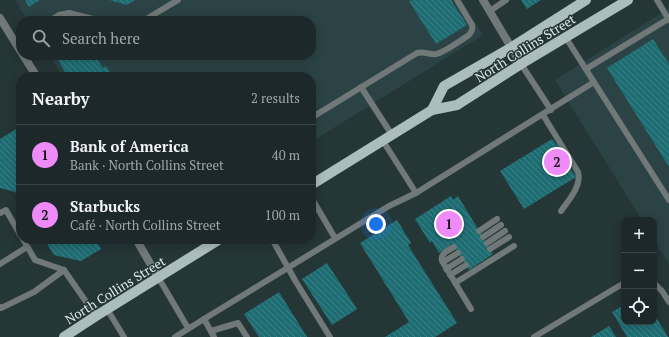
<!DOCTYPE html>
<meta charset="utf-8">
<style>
:root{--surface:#1c2829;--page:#293435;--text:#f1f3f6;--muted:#a0a6a8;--line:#3a4446;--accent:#ee8bf8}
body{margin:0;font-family:"PT Serif",serif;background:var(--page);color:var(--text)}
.controls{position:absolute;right:12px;bottom:12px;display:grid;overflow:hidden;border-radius:8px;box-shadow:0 2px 10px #0003}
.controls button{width:36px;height:36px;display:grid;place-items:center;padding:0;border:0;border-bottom:1px solid var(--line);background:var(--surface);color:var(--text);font:20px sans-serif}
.you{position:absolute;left:376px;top:224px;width:14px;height:14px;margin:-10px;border:3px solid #fff;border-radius:50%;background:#1a73e8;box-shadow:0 0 0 6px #1a73e833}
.badge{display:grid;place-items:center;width:26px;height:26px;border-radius:50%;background:var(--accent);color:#111;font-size:13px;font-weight:700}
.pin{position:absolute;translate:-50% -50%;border:2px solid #fff;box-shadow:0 1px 4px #0006}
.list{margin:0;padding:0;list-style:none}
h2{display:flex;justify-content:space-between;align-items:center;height:52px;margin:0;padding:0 16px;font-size:17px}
h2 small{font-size:13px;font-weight:400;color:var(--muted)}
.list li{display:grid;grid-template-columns:26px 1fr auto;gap:12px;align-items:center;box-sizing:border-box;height:60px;padding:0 16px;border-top:1px solid var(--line)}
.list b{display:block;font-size:15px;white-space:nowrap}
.list p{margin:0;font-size:13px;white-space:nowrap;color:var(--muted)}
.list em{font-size:13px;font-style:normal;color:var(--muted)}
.icon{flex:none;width:22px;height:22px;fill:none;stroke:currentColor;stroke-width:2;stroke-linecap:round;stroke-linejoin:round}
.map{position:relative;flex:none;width:669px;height:337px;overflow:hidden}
.search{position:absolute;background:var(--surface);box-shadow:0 2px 10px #0003;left:16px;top:16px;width:300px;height:44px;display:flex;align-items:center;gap:10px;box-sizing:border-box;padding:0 14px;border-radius:16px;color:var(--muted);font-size:15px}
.panel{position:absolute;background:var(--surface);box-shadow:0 2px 10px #0003;left:16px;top:72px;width:300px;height:172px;border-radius:16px}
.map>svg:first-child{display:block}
.built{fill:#2b4345}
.building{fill:url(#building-back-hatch)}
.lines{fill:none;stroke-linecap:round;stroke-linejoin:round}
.service{stroke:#707878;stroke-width:6}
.minor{stroke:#707878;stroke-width:8}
.tertiary{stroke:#707878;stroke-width:8}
.primary{stroke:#acbdbe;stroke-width:10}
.labels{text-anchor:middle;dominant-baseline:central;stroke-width:3;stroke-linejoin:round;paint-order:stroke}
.street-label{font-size:13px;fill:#dde7e7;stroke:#253637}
</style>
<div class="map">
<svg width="669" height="337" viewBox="0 0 669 337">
<defs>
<pattern id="building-back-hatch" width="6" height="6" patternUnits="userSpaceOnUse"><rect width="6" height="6" fill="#1e6d73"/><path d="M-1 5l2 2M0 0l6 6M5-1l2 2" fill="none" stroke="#3e8287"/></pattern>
</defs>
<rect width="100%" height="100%" fill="#253637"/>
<g class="built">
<polygon points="15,0 462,0 483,35 311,142 311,77 63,77 49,55 311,55 311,21 28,21"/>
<polygon points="669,8 669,264 654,240 654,220 642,220 555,80"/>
</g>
<g class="building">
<polygon points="25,0 40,0 29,7"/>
<polygon points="109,0 135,0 127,5"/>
<polygon points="412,0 451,0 467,25 436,44 409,1"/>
<polygon points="521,0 541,0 527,9"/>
<polygon points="653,39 669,64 669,167 607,68"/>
<polygon points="55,55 94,55 103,68 106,66 113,77 68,77"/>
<polygon points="21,126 21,201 15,192 0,188 0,139"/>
<polygon points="552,139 556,144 557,144 562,151 560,152 576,177 524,209 500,171"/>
<polygon points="451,196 453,200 458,196 493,254 469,270 452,244 439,253 432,241 430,243 415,219"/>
<polygon points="397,220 411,243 408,245 457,323 435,337 385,337 409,322 360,243"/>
<polygon points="44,239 95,239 101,249 81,261 54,255"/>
<polygon points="327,263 357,309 332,325 302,279"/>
<polygon points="279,292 307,337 259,337 244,314"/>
<polygon points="624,305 624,322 654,322 654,314 668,337 627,337 612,312"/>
<polygon points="609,326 616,337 591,337"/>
</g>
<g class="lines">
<g class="service">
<polyline points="657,0 669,20"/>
<polyline points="490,11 506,0"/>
<polyline points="49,21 59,15 69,13 101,21"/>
<polyline points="143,21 178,0"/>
<polyline points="566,38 669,200"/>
<polyline points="15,42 21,39"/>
<polyline points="521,64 551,110"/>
<polyline points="586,69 668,19"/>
<polyline points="361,87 392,135"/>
<path d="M543 115 578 172C582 186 568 201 561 211"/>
<path d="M311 118 417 53C424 51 429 55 436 54 445 52 461 40 469 35 472 31 473 29 472 25L457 0"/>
<polyline points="383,141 416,193"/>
<polyline points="311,197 335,238"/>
<polyline points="0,213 6,210 21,236"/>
<polyline points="479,231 497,219"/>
<polyline points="483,237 501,225"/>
<polyline points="23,239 35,260 64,270 96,316"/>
<polyline points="272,239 296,282 330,337"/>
<polyline points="487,243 505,231"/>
<path d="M454 247C449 250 440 253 442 261L471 309"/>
<polyline points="490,249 509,237"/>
<polyline points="443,262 458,253"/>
<polyline points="0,264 27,247"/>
<polyline points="446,269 462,259"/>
<polyline points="450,275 466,265"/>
<polyline points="158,277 188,328"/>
<polyline points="455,283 514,246"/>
<polyline points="654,283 662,291 669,302"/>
<polyline points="0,307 1,308 34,292 64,270"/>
<polyline points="107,309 124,337"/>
<polyline points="204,319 214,337"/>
<polyline points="211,331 238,323 247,337"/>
<polyline points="175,337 204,319 389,206 416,193 594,82"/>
<polyline points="534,337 624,283"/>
</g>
<polyline class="minor" points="483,0 521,64"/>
<g class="tertiary">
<polyline points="0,18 21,52"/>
<polyline points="23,55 37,77"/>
<polyline points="136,239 158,277"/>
</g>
<g class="primary">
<polyline points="432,110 444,86 512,47 586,0"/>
<polyline points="311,185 432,110 457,105 521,64 628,0"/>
<polyline points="64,337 96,316 220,239"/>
</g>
</g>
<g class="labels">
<g class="street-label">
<text transform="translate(525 48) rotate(-32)">North Collins Street</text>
<text transform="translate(115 290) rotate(-32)">North Collins Street</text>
</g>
</g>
</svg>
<div class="controls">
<button>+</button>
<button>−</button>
<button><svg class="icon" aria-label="locate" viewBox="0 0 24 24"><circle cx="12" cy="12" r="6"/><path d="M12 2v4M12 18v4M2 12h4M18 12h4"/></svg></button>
</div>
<div class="you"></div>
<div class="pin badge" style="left:449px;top:224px">1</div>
<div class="pin badge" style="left:557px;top:162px">2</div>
<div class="search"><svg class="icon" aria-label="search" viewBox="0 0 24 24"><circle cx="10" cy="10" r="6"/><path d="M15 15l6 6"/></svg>Search here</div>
<section class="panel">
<h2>Nearby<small>2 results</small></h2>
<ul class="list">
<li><span class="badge">1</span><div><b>Bank of America</b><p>Bank · North Collins Street</p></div><em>40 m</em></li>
<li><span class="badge">2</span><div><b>Starbucks</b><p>Café · North Collins Street</p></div><em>100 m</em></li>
</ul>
</section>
</div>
